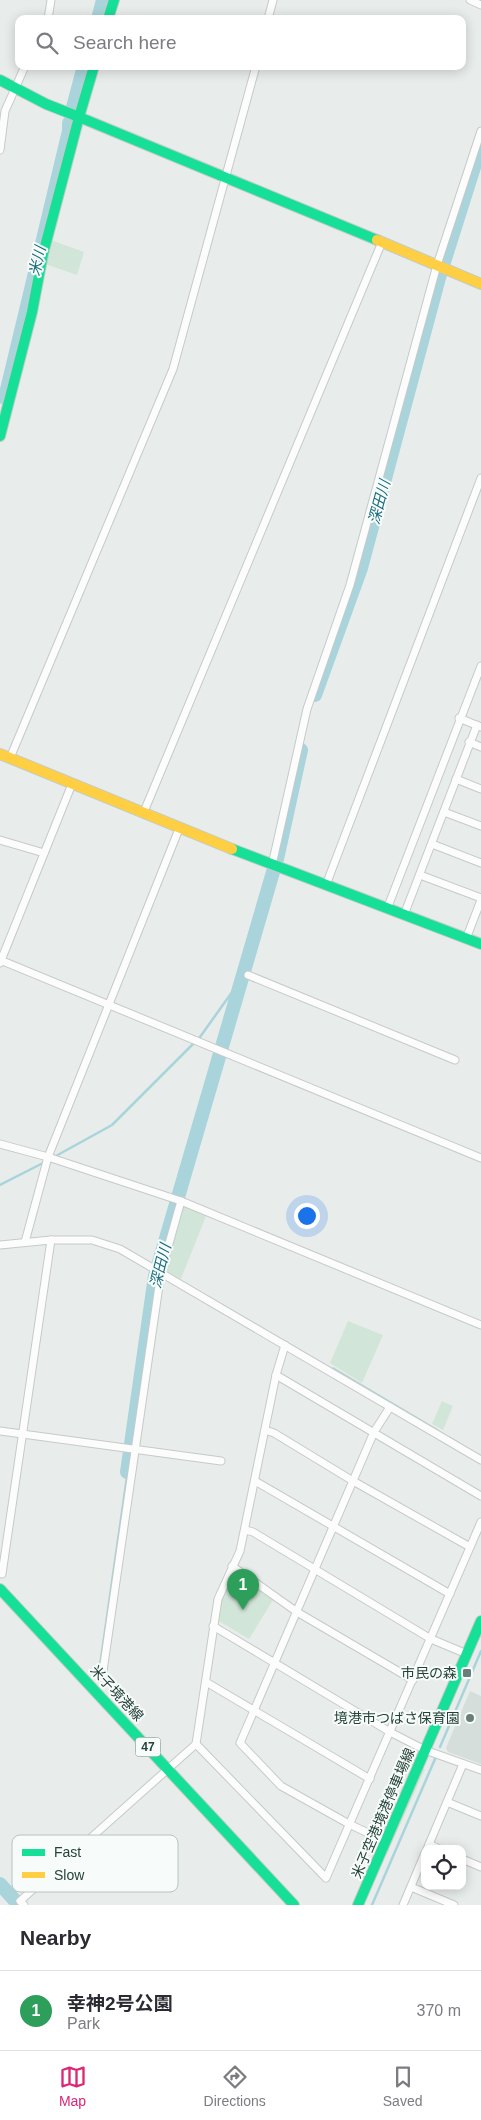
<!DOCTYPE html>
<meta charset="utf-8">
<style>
:root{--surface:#fff;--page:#f2f2f3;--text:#2b2b33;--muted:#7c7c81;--line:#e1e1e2;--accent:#db2777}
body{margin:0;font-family:Arial,"Noto Sans JP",sans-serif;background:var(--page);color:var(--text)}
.controls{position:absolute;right:15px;bottom:15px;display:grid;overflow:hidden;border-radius:10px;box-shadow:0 2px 12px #0003}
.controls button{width:45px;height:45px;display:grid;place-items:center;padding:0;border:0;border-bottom:1px solid var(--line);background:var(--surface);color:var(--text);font:25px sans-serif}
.you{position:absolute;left:306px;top:1215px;width:18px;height:18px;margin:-12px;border:4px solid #fff;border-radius:50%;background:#1a73e8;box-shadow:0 0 0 8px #1a73e833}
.badge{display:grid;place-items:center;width:32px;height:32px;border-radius:50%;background:var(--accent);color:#fff;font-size:16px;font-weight:700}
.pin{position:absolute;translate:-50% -41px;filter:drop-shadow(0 1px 2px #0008)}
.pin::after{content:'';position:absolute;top:26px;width:18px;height:15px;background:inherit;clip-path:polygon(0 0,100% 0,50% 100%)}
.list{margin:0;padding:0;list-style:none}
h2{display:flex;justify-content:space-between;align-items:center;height:65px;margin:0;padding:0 20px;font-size:21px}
h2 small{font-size:16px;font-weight:400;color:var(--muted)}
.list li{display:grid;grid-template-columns:32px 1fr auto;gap:15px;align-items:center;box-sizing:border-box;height:80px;padding:0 20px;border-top:1px solid var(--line)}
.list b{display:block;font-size:19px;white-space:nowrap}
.list p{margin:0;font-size:16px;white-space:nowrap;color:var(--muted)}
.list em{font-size:16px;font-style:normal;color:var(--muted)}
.icon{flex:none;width:28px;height:28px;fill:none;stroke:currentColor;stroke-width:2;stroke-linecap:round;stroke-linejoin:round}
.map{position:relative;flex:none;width:481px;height:1905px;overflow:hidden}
.search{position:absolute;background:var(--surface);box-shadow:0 2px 12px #0003;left:15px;right:15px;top:15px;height:55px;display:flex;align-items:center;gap:12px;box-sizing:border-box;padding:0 18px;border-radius:10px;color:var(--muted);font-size:19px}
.sheet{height:145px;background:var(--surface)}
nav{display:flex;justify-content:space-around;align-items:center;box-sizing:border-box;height:70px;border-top:1px solid var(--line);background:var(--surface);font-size:14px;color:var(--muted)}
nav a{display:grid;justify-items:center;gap:2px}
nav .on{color:var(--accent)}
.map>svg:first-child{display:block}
.built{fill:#d6dedb}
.green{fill:#d1e6d8}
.water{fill:#a9d4db}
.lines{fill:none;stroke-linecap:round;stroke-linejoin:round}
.stream{stroke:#a9d4db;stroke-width:2.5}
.river{stroke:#a9d4db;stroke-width:14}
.street-casing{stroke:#c5cac8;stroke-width:9}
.fast-casing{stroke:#c3cbc8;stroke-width:12}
.slow-casing{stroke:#c3cbc8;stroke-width:12}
.street{stroke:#fcfcfc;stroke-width:7}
.fast{stroke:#16e098;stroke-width:10}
.slow{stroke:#ffcf43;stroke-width:10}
.poi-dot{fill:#697e78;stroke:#f7fbf9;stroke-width:2}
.labels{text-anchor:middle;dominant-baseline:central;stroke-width:4;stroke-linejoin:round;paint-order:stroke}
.shield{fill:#f7fbf9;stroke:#637a73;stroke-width:1}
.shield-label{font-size:12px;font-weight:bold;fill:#24423a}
.poi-label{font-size:14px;fill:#24423a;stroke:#f7fbf9;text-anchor:end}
.street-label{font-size:14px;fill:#24423a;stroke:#f7fbf9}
.water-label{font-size:15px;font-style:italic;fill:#1c6f80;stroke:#f7fbf9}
.key{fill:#f7fbf9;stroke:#b8c4c0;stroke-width:1}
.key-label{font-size:14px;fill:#24423a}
</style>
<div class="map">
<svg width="481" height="1905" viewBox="0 0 481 1905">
<rect width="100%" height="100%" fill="#e8edeb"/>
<polygon class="built" points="470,1691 481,1696 481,1764 448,1752 446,1748"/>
<g class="green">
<polygon points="51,240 84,252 77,275 45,264"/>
<polygon points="183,1206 206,1216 181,1279 163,1269"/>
<polygon points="348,1321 383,1335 362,1383 330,1363"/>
<polygon points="442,1401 453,1406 443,1430 432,1424"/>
<path d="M237 1574 273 1600 249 1639 217 1620C219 1606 222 1581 237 1574Z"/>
<polygon points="423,1768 425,1769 387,1854 387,1850"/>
</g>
<g class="water">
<polygon points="333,1367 439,1430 439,1431 332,1368"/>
<polygon points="129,1454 131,1454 100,1672 98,1671"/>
</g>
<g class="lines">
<g class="stream">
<polyline points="54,1157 112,1125 200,1037 245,974"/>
<polyline points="0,1185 45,1162"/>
<polyline points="450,1438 460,1444"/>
<polyline points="440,1747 481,1651"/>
<polyline points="372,1905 435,1759"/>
</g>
<g class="river">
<polyline points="98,19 103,0"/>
<polyline points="72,111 84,66"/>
<polyline points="5,398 69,131 69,123"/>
<polyline points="315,695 361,568 439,278 481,145"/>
<polyline points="277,859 301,750"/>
<polyline points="127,1472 155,1276 273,872"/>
<polyline points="0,1884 19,1905"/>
</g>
<defs>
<g id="street">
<polyline points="470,0 481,5"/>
<polyline points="48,19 51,0"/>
<polyline points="268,19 273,0"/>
<polyline points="0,150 5,111 25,66"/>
<polyline points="459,718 481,727"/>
<polyline points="469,742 481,747"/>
<polyline points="10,758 173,369 256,66"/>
<polyline points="456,779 481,789"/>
<polyline points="444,812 481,826"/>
<polyline points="143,814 382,242"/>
<polyline points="0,840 44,853"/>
<polyline points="432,844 481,863"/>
<polyline points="272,865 307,709 350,585 437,265 481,131"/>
<polyline points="420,875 481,898"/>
<polyline points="326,885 481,478"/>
<polyline points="387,909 481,666"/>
<polyline points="404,915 477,725"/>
<polyline points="466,939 481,900"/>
<polyline points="0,960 481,1158"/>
<polyline points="0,963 72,784"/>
<polyline points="248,975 455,1060"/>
<polyline points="0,1144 48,1157 181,1201 481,1325"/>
<polyline points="25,1242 48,1157 179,829"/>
<polyline points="0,1245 51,1240 92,1240 120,1249 481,1460"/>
<polyline points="276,1375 481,1496"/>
<polyline points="265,1430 274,1433 353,1481 470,1547"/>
<polyline points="0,1431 221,1461"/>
<polyline points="255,1481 450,1594"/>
<polyline points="245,1530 253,1532 431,1639 467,1654"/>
<polyline points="232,1566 297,1612 413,1680"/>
<polyline points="2,1574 51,1240"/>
<polyline points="213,1626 390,1732 425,1750 481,1770"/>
<polyline points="102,1678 161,1272 181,1201"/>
<polyline points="206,1682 370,1779"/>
<polyline points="196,1744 326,1878 481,1522"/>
<polyline points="447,1802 481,1816"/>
<polyline points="385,1841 349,1824 281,1786 240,1743 374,1432 390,1407"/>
<polyline points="429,1844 439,1849"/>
<polyline points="427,1849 463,1764"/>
<polyline points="462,1859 481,1867"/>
<polyline points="411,1887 454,1905"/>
<polyline points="24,1905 20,1901 196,1744 218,1599 240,1551 276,1375 285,1345"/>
<polyline points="403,1905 425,1853"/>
</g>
<g id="fast">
<polyline points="108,19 114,0"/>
<polyline points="0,80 46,104 79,117 94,66"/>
<polyline points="0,436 32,312 43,254 79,117 377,240"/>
<polyline points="232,849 481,944"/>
<polyline points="0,1589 294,1905"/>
<polyline points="358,1905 481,1621"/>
</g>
<g id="slow">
<polyline points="377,240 481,284"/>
<polyline points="0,754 232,849"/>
</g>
</defs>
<use href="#street" class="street-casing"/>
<use href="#fast" class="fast-casing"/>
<use href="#slow" class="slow-casing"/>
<use href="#street" class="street"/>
<use href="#fast" class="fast"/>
<use href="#slow" class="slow"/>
</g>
<g class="poi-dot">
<rect x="462" y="1668" width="10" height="10" rx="2.5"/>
<circle cx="470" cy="1718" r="5"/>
</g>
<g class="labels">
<rect class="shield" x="135.5" y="1737.5" width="25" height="19" rx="4"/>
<g class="shield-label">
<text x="148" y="1747">47</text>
</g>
<g class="poi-label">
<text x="457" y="1673">市民の森</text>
<text x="460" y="1718">境港市つばさ保育園</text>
</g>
<g class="street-label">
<text transform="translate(117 1693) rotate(47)">米子境港線</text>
<text transform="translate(383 1813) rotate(-67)">米子空港境港停車場線</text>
</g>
<g class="water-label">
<text transform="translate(37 261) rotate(-77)">米川</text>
<text transform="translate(379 502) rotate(-75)">深田川</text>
<text transform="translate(160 1266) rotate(-76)">深田川</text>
</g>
</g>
<rect x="12" y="1835" width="166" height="57" rx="8" class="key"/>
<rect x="22" y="1849" width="23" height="7" fill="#16e098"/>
<rect x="22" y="1872" width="23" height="6" fill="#ffcf43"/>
<g class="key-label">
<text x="54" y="1857">Fast</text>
<text x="54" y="1880">Slow</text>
</g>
</svg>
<div class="controls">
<button><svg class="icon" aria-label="locate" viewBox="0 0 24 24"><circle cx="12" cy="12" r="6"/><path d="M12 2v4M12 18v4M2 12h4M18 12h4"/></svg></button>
</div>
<div class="you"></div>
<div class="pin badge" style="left:243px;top:1610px;background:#2e9e5b">1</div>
<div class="search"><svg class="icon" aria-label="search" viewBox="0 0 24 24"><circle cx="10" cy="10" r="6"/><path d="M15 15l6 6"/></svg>Search here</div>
</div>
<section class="sheet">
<h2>Nearby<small></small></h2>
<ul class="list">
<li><span class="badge" style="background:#2e9e5b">1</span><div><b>幸神2号公園</b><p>Park</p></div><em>370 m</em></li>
</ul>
</section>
<nav>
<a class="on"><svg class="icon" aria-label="map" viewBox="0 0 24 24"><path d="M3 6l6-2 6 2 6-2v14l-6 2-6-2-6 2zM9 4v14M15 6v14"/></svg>Map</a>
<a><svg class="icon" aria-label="directions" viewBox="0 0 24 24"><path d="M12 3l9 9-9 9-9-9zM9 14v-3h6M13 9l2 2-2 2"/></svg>Directions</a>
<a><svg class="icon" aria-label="saved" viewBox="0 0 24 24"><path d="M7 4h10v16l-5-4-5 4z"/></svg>Saved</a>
</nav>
